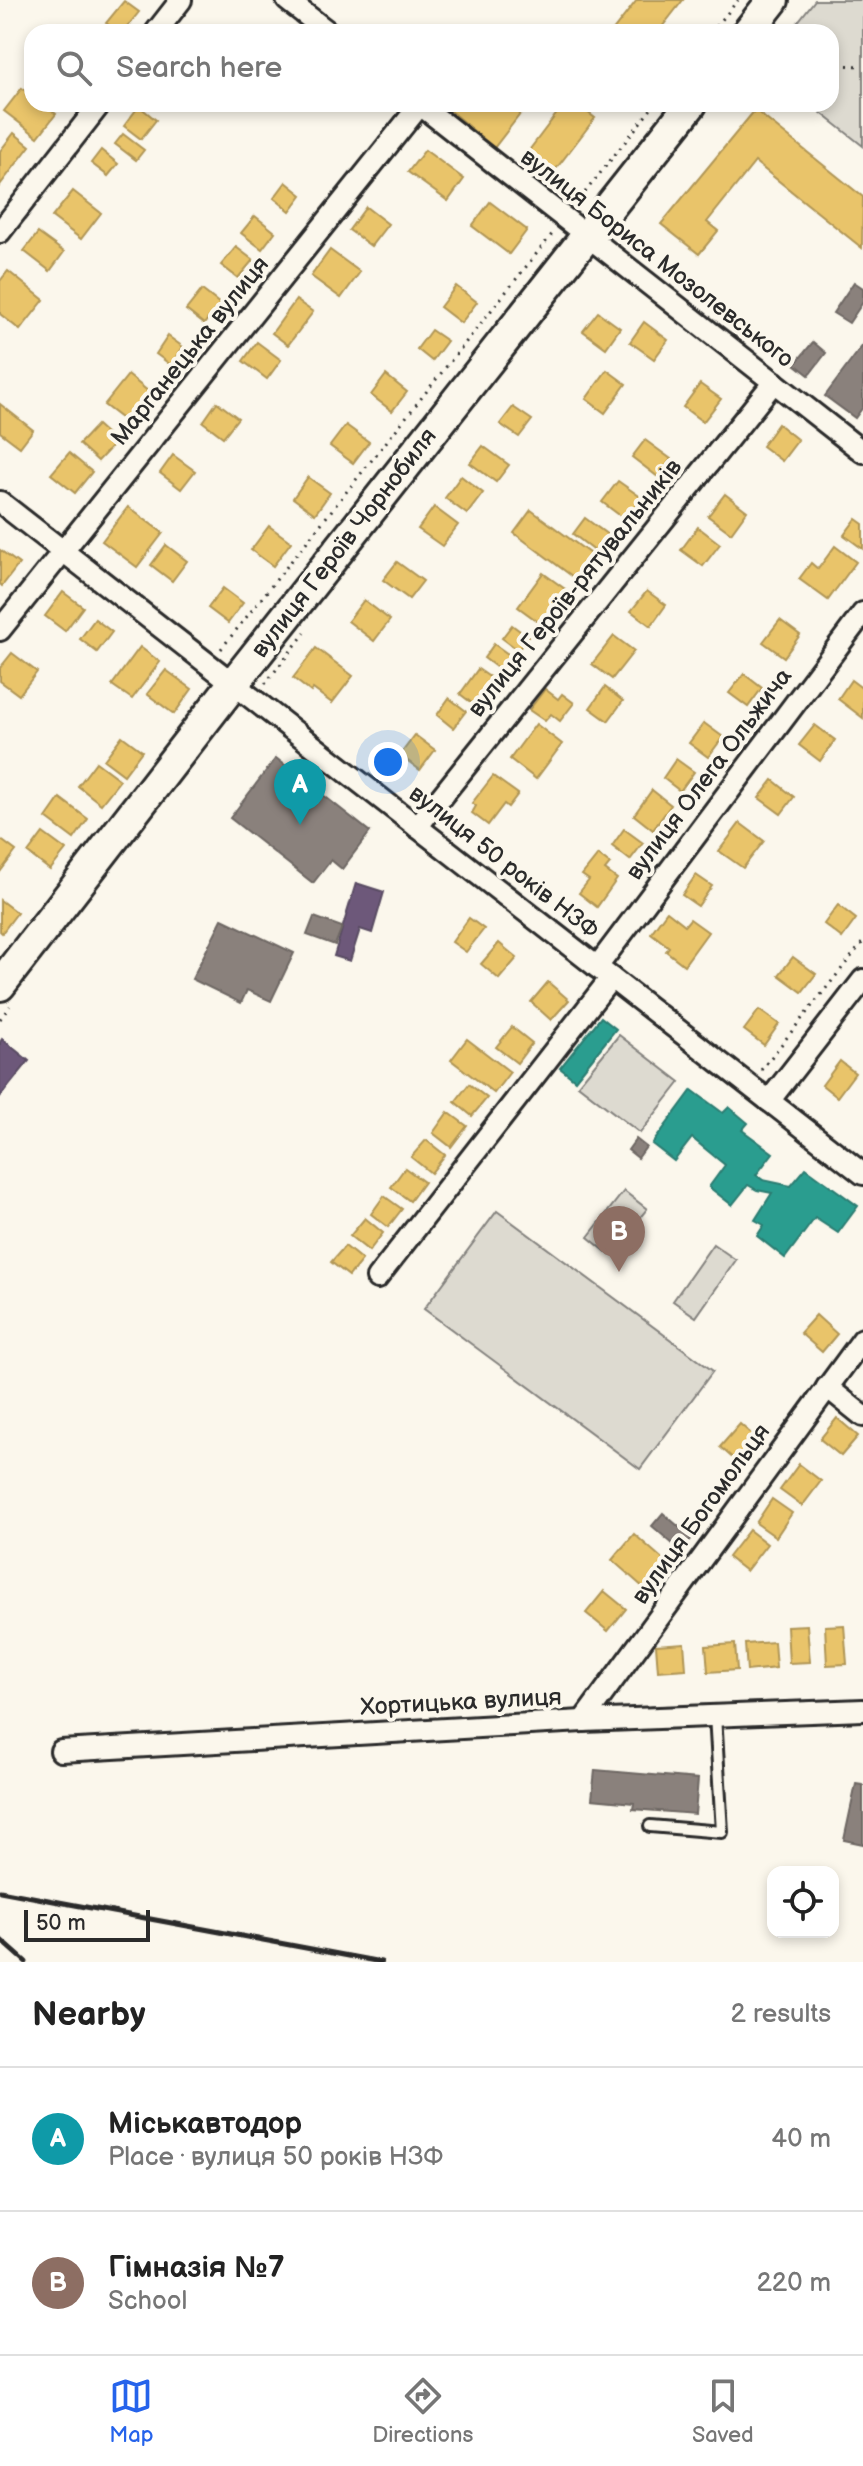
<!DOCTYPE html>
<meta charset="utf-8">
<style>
:root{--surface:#fff;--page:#f6f6f6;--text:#222;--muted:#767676;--line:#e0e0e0;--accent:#2563eb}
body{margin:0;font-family:"Balsamiq Sans",sans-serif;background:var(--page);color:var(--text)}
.controls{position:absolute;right:24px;bottom:24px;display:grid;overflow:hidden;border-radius:16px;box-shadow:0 4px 12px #0003}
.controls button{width:72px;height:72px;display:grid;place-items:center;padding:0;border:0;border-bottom:2px solid var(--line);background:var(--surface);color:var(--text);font:40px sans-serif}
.scale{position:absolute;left:24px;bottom:20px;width:126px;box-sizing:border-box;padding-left:8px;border:4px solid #2b2b2b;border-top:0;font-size:22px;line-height:28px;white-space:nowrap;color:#2b2b2b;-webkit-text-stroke:6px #fbf7ec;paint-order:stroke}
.you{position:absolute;left:388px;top:762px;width:28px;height:28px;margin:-20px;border:6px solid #fff;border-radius:50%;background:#1a73e8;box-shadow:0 0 0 12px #1a73e833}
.badge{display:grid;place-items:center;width:52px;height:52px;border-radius:50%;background:var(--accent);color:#fff;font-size:26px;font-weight:700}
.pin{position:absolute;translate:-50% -66px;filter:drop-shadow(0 2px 4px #0008)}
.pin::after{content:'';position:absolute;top:42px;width:28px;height:24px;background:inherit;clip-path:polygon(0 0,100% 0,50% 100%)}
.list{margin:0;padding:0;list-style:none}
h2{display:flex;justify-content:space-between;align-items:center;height:104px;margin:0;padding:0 32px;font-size:34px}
h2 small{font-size:26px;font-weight:400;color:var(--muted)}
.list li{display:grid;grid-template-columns:52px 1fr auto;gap:24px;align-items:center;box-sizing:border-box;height:144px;padding:0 32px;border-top:2px solid var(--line)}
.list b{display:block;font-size:30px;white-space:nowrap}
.list p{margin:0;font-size:26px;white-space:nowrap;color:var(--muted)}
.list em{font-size:26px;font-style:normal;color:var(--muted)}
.icon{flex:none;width:44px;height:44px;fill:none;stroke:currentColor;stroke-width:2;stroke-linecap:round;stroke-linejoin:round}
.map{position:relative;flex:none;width:863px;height:1962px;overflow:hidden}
.search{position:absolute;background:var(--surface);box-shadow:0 4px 12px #0003;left:24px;right:24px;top:24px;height:88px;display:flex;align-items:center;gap:20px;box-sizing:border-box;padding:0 28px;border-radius:24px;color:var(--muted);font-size:30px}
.sheet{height:392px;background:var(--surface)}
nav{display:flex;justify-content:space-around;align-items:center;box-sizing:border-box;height:112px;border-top:2px solid var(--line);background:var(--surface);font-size:22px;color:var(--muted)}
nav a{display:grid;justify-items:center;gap:4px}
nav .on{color:var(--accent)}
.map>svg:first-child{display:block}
.green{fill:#dddad0;stroke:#84827e;stroke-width:2}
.homes{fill:#e9c46a;stroke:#b09657;stroke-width:2}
.offices{fill:#6d597a;stroke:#594b62;stroke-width:2}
.schools{fill:#2a9d8f;stroke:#2a7b71;stroke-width:2}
.industry{fill:#8a817c;stroke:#6e6764;stroke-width:2}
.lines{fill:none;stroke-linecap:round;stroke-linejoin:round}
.lane-casing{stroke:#2b2b2b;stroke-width:16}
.street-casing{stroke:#2b2b2b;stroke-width:26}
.primary-casing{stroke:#2b2b2b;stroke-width:36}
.path{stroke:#2b2b2b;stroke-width:3;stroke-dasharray:2 6;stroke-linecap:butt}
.lane{stroke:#fbf7ec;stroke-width:10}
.street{stroke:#fbf7ec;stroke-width:20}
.primary{stroke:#fbf7ec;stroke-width:30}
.rail{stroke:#2b2b2b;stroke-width:5}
.labels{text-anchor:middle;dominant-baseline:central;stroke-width:8;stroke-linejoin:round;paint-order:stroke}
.street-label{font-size:24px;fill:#2b2b2b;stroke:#fbf7ec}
</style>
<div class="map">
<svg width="863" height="1962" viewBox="0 0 863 1962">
<rect width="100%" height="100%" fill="#fbf7ec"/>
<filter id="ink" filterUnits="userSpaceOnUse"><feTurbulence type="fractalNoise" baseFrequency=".0125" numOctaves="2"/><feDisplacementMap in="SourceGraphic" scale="16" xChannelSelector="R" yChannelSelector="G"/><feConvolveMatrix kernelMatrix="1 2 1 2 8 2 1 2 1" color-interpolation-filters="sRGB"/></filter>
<g filter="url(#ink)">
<g class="green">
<polygon points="815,0 863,0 863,146 810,104 831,104 831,32 790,32"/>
<polygon points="619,1035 680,1082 640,1133 578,1085"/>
<polygon points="624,1191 647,1209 610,1255 588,1237"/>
<polygon points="497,1211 713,1371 640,1469 424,1309"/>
<polygon points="713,1244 736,1260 696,1317 673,1301"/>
</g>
<g class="homes">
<polygon points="637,0 683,0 658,32 612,32"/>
<polygon points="124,1 139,12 123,32 118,32 106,23"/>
<polygon points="22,88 32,96 32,104 43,104 56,114 38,137 4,111"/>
<polygon points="442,104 509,104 521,113 494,148"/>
<polygon points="564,104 577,104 595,118 553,173 559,177 550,189 518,165"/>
<polygon points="139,106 156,120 141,139 124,126"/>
<polygon points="755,110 863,197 862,248 755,162 707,222 718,231 699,254 661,224"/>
<polygon points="14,133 30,146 0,185 0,151"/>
<polygon points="123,134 144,150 136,160 115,144"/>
<polygon points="101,150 118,164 108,176 91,163"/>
<polygon points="425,150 464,179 448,201 408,172"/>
<polygon points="286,182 302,195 290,211 274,198"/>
<polygon points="73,191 101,213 81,239 52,217"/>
<polygon points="490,202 527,230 509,254 472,226"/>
<polygon points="366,207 388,224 371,246 349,230"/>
<polygon points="255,216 275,232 262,249 241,233"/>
<polygon points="38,233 64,252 50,271 24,251"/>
<polygon points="236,247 253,260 238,278 221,265"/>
<polygon points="330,250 360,272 341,298 311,276"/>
<polygon points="8,271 44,300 20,330 0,314 0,281"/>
<polygon points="456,286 477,302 461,323 440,307"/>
<polygon points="202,290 220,304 204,324 186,310"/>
<polygon points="296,300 313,312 288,345 272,333"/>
<polygon points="598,312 620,328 606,348 583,331"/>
<polygon points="644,322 668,340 654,359 630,342"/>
<polygon points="431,330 447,341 432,361 417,349"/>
<polygon points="168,336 183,347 171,365 156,354"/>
<polygon points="257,342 281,360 267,379 243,361"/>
<polygon points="607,370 626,384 605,413 586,399"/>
<polygon points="128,375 149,392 125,421 104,405"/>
<polygon points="386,375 407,392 392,411 371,395"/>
<polygon points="700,384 721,399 703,422 683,407"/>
<polygon points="217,402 238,418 223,437 203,422"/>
<polygon points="0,404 33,430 20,447 0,432"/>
<polygon points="513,407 532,420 519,437 500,424"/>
<polygon points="778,424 798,440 782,461 762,446"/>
<polygon points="97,425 116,442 98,461 79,444"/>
<polygon points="346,425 369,442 353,463 330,446"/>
<polygon points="645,440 671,459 658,477 632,457"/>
<polygon points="483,446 509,465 496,482 470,463"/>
<polygon points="69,453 92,472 75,493 51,474"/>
<polygon points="173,455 195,471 181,489 160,473"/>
<polygon points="461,476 483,493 467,514 445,498"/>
<polygon points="308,477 330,493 315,514 293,498"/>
<polygon points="618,481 642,498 626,520 602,502"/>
<polygon points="725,494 747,511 731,533 708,516"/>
<polygon points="128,507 163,533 137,567 102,541"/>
<polygon points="434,507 458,525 442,546 418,529"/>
<polygon points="531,510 593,556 576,579 514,533"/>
<polygon points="585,518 608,535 596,552 573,534"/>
<polygon points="856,519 863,524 863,549 844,535"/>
<polygon points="269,526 291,542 273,566 251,550"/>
<polygon points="698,527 720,544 703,566 681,550"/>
<polygon points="166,545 187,561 172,581 151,565"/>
<polygon points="835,546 856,562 828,600 799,579 811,563 818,569"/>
<polygon points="0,550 19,564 2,586 0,584"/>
<polygon points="397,562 423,581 409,599 383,580"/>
<polygon points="543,573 565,589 540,623 518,607"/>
<polygon points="223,588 243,603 228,623 208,608"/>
<polygon points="647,591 666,605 651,626 631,611"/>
<polygon points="63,592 83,607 65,631 45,616"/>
<polygon points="364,600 390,620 374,641 348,621"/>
<polygon points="95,619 112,632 97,652 80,639"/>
<polygon points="780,620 800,635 784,657 763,642"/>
<polygon points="512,625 528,637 518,650 502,638"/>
<polygon points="614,636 634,651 612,679 592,664"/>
<polygon points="494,644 515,659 504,673 484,658"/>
<polygon points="140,647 160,662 132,699 112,685"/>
<polygon points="316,648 353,676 332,703 313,689 311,692 293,678"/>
<polygon points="12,653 37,672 19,695 0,681 0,668"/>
<polygon points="478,669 504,687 485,713 460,694"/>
<polygon points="166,670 192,689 174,714 147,694"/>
<polygon points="744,674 762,688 748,707 729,693"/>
<polygon points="851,680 863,689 863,718 838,699"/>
<polygon points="605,687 623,701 608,721 590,708"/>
<polygon points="545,689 558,699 562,694 574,703 560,721 551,714 545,721 529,710"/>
<polygon points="449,698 466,711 453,728 437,715"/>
<polygon points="704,723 723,737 708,757 689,743"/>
<polygon points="536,724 562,744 536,779 510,759"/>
<polygon points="815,725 835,740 820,761 799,745"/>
<polygon points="415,735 435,750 420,770 400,755"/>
<polygon points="122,736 142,751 124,775 104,760"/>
<polygon points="676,759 694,772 680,791 663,778"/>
<polygon points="96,762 120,780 101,804 78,786"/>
<polygon points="493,776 518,794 508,807 504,804 488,825 472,813 476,806 472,803"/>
<polygon points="773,780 794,797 781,814 759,798"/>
<polygon points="652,790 671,805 653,830 634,815"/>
<polygon points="60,798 88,819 74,839 46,818"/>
<polygon points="740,823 764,841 743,868 719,851"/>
<polygon points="624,829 643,843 630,860 612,846"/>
<polygon points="43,833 66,850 50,870 28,853"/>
<polygon points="0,839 16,851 0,872"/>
<polygon points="598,855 610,864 605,870 617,879 597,907 579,893 589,880 582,875"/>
<polygon points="696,875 712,886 698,906 682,895"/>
<polygon points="0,900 17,913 2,933 0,931"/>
<polygon points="838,905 856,919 842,938 824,924"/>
<polygon points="667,911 685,925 690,919 708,932 684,965 666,951 669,947 651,933"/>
<polygon points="469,918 484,929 466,952 452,942"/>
<polygon points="499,943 517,958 499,979 481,964"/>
<polygon points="793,957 816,974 802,992 779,975"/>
<polygon points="548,982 569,1000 551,1020 531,1002"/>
<polygon points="759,1010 779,1024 764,1045 744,1030"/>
<polygon points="512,1027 532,1043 517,1063 496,1047"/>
<polygon points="467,1039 510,1072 494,1093 451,1060"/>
<polygon points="840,1061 855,1073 837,1097 822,1085"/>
<polygon points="469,1084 487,1098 472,1116 455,1102"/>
<polygon points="448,1112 467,1126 451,1147 433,1133"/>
<polygon points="426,1140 445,1155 431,1173 411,1157"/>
<polygon points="405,1168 424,1182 410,1201 391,1187"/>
<polygon points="384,1196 402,1209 388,1227 371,1214"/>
<polygon points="365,1218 383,1233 369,1251 350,1236"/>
<polygon points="345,1246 362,1260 349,1276 331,1262"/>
<polygon points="816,1315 837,1334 822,1352 800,1333"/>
<polygon points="837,1418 858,1436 841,1456 820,1439"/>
<polygon points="740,1424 756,1438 736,1461 720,1447"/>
<polygon points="799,1464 821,1481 802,1506 780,1490"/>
<polygon points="772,1499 792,1513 776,1537 756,1523"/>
<polygon points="749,1530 767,1544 746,1571 728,1557"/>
<polygon points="634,1534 666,1562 644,1588 612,1560"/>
<polygon points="604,1591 626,1609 608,1631 586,1613"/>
<polygon points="807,1625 810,1662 789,1663 787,1626"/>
<polygon points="844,1625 847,1664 827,1665 825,1626"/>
<polygon points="774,1642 776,1668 747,1671 745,1644"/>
<polygon points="684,1643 686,1669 658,1671 656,1645"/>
<polygon points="735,1644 737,1670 708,1672 706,1646"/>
</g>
<g class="offices">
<polygon points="356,883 384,892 372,933 360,929 350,961 334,956"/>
<polygon points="2,1039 29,1061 0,1097 0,1042"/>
</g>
<g class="schools">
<polygon points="601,1017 616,1029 575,1080 560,1068"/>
<polygon points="692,1090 723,1113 729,1107 748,1123 742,1130 773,1153 756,1175 763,1180 791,1186 806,1168 858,1206 838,1233 815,1218 785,1258 757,1236 764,1225 755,1220 772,1193 757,1190 748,1185 732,1205 709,1187 725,1165 692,1138 674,1161 652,1144"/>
</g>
<g class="industry">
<polygon points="854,282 863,288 863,302 849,323 833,313"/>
<polygon points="813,342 826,353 809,375 795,364"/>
<polygon points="863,345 863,407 855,418 825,396"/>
<polygon points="276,758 370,832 342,869 331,860 313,883 230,818"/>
<polygon points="314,917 342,927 335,945 307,935"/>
<polygon points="222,919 294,953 271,1001 247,990 241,1003 192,979"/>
<polygon points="636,1139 646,1147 638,1158 628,1150"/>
<polygon points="663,1513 692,1538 681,1551 652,1526"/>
<polygon points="595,1770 698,1779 695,1814 633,1809 634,1803 592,1799"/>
<polygon points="856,1784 863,1785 863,1844 844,1840"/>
</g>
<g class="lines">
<defs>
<polyline id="lane" points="650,1826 722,1832 715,1715"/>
<g id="street">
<polyline points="287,0 328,32"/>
<polyline points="156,32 181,0"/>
<polyline points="419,104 863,452"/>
<polyline points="0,232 100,104"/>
<polyline points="0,502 863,1174"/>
<polyline points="0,630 420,105"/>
<polyline points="417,827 774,382"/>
<polyline points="597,967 863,613"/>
<polyline points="769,1101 863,980"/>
<polyline points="377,1278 611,978"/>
<polyline points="827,1387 863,1416"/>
<polyline points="583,1721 863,1339"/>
<polyline points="61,1751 583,1721 863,1710"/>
</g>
<g id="primary">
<polyline points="748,32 773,0"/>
<polyline points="0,985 233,684 691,104"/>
</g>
</defs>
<use href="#lane" class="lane-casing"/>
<use href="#street" class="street-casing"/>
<use href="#primary" class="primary-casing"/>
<g class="path">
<polyline points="712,32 738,0"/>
<polyline points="831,65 863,66"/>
<polyline points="575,205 655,104"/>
<polyline points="221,649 553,233"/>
<polyline points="265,684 305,633"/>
<polyline points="0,1019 10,1006"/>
<polyline points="761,1070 863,942"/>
</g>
<use href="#lane" class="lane"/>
<use href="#street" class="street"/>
<use href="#primary" class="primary"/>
<g class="rail">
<polyline points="0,1891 381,1962"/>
<polyline points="0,1939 26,1962"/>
</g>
</g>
</g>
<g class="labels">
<g class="street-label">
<text transform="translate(657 258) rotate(38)">вулиця Бориса Мозолевського</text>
<text transform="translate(190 351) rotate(-51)">Марганецька вулиця</text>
<text transform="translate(344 543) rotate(-52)">вулиця Героїв Чорнобиля</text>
<text transform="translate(575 588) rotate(-51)">вулиця Героїв-рятувальників</text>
<text transform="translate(709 774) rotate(-53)">вулиця Олега Ольжича</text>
<text transform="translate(504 862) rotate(38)">вулиця 50 років НЗФ</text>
<text transform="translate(701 1514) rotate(-54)">вулиця Богомольця</text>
<text transform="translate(461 1702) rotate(-3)">Хортицька вулиця</text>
</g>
</g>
</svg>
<div class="controls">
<button><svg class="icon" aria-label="locate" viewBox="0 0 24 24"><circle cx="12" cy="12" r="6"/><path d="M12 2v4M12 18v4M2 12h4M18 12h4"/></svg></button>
</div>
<div class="scale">50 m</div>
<div class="you"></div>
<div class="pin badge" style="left:300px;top:825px;background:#0f9aa8">A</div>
<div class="pin badge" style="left:619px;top:1272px;background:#8d6e63">B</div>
<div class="search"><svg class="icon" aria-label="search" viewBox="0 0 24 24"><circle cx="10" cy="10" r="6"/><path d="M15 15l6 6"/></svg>Search here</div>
</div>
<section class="sheet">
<h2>Nearby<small>2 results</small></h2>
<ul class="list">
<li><span class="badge" style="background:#0f9aa8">A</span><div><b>Міськавтодор</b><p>Place · вулиця 50 років НЗФ</p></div><em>40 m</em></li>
<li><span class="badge" style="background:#8d6e63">B</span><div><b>Гімназія №7</b><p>School</p></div><em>220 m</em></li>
</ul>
</section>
<nav>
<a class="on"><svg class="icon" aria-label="map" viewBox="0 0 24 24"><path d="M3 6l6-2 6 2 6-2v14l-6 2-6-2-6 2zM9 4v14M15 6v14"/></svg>Map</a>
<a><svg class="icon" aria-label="directions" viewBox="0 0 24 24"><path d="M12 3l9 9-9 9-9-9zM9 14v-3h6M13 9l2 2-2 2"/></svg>Directions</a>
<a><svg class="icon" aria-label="saved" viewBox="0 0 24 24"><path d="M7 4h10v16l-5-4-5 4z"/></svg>Saved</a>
</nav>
